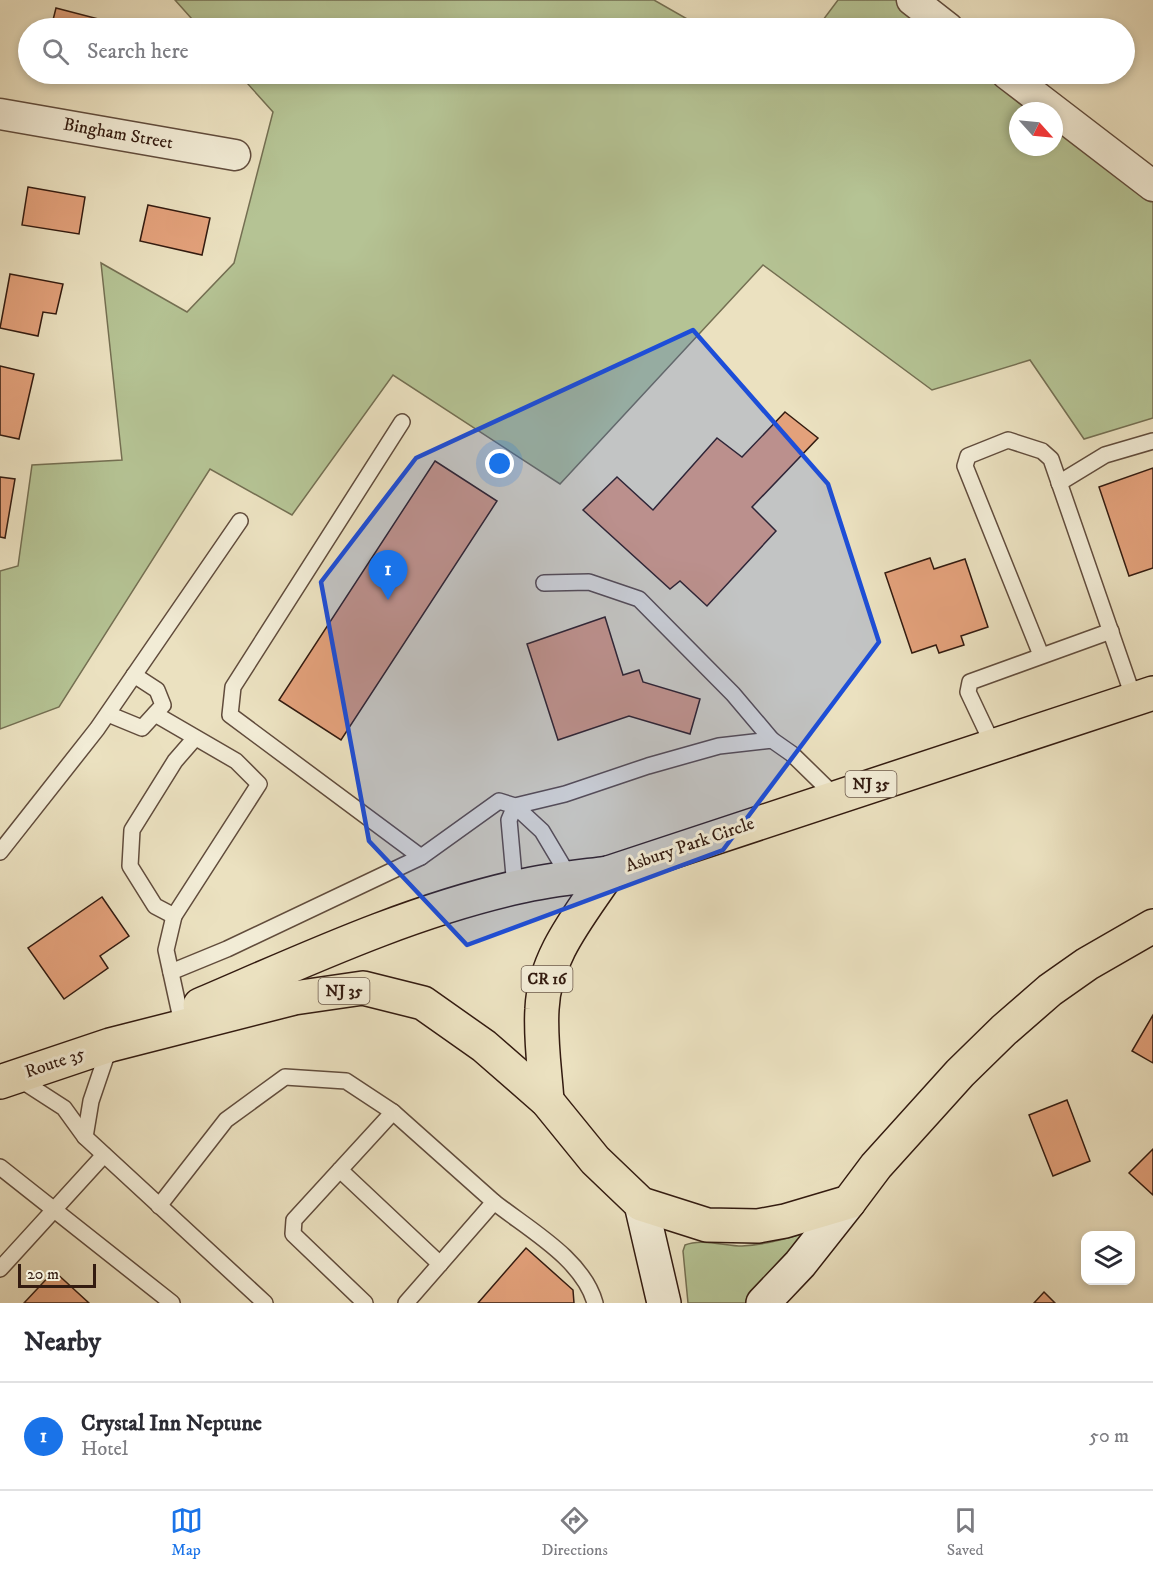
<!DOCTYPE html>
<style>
:root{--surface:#fff;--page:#f7f7f7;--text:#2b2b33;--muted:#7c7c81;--line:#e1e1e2;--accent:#1a73e8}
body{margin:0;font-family:"IM FELL DW Pica",serif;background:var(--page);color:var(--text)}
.controls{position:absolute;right:18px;bottom:18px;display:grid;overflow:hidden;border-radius:12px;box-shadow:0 3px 9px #0003}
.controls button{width:54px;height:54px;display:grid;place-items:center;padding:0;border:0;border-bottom:2px solid var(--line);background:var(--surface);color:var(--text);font:30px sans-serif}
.compass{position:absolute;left:1009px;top:102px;width:54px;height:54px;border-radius:50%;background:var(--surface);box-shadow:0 3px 9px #0003;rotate:117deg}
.scale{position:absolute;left:18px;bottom:15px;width:78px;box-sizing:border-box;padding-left:6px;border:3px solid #331b10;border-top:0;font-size:16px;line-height:21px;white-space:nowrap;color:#331b10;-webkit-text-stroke:4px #f2ecd6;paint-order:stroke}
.you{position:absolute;left:500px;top:464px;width:21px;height:21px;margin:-15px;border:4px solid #fff;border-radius:50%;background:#1a73e8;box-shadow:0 0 0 9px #1a73e833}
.badge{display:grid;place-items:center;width:39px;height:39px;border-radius:50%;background:var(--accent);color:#fff;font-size:20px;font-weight:700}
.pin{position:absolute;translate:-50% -50px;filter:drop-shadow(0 2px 3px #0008)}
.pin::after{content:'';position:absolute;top:32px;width:21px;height:18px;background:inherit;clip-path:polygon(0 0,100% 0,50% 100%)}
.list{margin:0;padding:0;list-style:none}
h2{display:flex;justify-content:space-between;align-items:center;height:78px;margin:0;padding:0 24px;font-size:26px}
h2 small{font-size:20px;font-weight:400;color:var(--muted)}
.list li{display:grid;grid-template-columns:39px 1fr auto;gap:18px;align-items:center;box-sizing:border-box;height:108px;padding:0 24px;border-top:2px solid var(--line)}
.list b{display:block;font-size:22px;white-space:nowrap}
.list p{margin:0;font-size:20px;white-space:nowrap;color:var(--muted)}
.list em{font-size:20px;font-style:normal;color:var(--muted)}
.icon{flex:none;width:33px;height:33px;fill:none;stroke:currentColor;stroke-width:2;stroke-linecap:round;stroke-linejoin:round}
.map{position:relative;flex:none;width:1153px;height:1303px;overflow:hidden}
.search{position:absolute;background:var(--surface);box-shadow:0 3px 9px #0003;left:18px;right:18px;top:18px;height:66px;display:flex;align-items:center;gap:15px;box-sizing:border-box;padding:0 21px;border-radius:33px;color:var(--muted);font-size:22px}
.sheet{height:186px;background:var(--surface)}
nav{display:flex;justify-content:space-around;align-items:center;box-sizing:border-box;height:84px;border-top:2px solid var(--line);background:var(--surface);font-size:16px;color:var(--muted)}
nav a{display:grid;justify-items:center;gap:3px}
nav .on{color:var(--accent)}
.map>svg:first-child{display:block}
.green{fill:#b5c394;stroke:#746f52;stroke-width:1.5;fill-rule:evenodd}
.building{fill:#e3a17b;stroke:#331b10;stroke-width:1.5}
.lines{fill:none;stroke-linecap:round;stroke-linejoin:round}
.lane-casing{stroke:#614c3c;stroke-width:18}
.street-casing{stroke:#614c3c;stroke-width:33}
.secondary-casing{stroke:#331b10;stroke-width:36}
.primary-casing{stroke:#331b10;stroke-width:36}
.lane{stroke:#f2ecd6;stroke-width:15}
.street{stroke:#f2ecd6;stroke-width:30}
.secondary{stroke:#f2ecd6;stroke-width:33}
.primary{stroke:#ebe1c0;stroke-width:33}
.marked{fill:#1d4ed8;fill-opacity:0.2;stroke:#1d4ed8;stroke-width:4.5;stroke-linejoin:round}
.labels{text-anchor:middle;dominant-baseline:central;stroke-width:6;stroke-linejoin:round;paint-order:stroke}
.shield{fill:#f2ecd6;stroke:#6c5a4b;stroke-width:1.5}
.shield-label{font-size:16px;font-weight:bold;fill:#331b10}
.street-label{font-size:18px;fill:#331b10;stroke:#f2ecd6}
</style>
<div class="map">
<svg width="1153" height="1303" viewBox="0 0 1153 1303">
<rect width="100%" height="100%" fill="#ebe1c0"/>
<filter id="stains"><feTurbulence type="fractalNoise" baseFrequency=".00333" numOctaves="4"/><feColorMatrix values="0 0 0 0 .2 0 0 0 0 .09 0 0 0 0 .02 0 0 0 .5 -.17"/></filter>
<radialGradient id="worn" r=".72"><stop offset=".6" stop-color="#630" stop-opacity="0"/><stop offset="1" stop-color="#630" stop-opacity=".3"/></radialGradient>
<g class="green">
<polygon points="175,0 654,0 703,28 200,28"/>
<polygon points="838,0 914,0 953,28 817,28"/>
<path d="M239 74H1015L1153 174V418L1084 439 1030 360 932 390 763 265 560 484 393 375 292 515 210 469 59 707 0 729V571L18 566 32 465 122 460 101 263 187 312 234 263 273 112ZM1018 111H1054V147H1018Z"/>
<path d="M808 1232 747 1303H688L683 1251 685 1245C701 1238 725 1246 742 1246 765 1245 786 1239 808 1232Z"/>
</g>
<g class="building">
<polygon points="56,8 110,22 108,28 51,28"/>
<polygon points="137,74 183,74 182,79"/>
<polygon points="28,187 85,197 79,234 22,225"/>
<polygon points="148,205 210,218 202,255 140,241"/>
<polygon points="10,274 63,284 56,314 43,312 38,336 0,328"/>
<polygon points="0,366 34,374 19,439 0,435"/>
<polygon points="785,412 818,438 752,507 776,531 707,606 680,581 670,589 583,510 617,477 653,510 717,438 742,457"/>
<polygon points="435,461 497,501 341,740 279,700"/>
<polygon points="1153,468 1153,568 1129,576 1099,487"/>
<polygon points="0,477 15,479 5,538 0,537"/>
<polygon points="930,558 934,569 965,559 988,627 961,636 964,645 939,653 936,645 912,653 885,573"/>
<polygon points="605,617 623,675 639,670 643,682 700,699 690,734 629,716 558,740 527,644"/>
<polygon points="102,897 129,936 100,956 108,968 64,999 28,948"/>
<polygon points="1153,1015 1153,1063 1132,1051"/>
<polygon points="1067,1100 1090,1161 1053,1176 1029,1115"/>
<polygon points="1153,1149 1153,1195 1129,1173"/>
<polygon points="526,1248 573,1290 574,1303 478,1303"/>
<polygon points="54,1271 89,1303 24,1303"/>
<polygon points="1044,1292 1055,1303 1034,1303"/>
</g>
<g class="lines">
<defs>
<g id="lane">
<polyline points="1059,483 1105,455 1153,441"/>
<polyline points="544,583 589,582 639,599 733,694 772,740"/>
<polyline points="1041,655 965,466 968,456 1008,440 1042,451 1051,459 1134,699"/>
<polyline points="108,714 142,728 163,705 157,690 134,675"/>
<polyline points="155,714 236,761 259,784 174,916 166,950 180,1014"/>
<polyline points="993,745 968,692 970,682 1111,631"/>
<polyline points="0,852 97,729 240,521"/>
<polyline points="421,857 499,801 515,806 565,794 648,766 719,746 772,740 792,754 835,796"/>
<polyline points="515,887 509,820 515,806 542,831 570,878"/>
<polyline points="174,916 155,906 130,866 132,830 175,761 195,738"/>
<polyline points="171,972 227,949 421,857 230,715 233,687 402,422"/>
<polyline points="16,1077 64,1108 85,1137 265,1303"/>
<polyline points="393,1112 494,1202 406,1303"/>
<polyline points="85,1137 91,1101 109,1048"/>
<polyline points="0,1167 172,1303"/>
<polyline points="340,1170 440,1264"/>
<path d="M494 1202C528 1229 583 1259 595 1303"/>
<polyline points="159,1206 226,1120 285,1077 346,1081 393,1112 294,1220 293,1234 365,1303"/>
<polyline points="0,1269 104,1155"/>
</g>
<g id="street">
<polyline points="912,0 948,28"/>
<polyline points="1007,74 1153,186"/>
<polyline points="0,114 235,155"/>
</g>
<g id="secondary">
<polyline points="641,1204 664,1303"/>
<polyline points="763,1303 800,1264 849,1202"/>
</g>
<g id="primary">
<path d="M200 1005C303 961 407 912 518 887 547 880 578 877 608 873L1153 693"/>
<polyline points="0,1082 110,1045 294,998 363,988 423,1003 484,1046 547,1101 595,1160 641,1204 707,1225 758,1226 785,1221 849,1202 876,1166 960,1073 1004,1030 1050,990 1087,964 1153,926"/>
<path d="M547 1101C545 1071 540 1039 542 1009 544 957 581 914 608 873"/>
</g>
</defs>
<use href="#lane" class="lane-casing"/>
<use href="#street" class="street-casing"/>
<use href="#secondary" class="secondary-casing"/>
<use href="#primary" class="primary-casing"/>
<use href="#lane" class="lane"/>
<use href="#street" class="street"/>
<use href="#secondary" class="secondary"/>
<use href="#primary" class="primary"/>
</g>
<path class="marked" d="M693 330 828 484 879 642 723 850 467 945 369 841 321 582 416 458Z"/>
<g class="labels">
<g class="shield">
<rect x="845.5" y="771" width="51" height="26" rx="4.5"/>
<rect x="521.5" y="966" width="51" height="26" rx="4.5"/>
<rect x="318.5" y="978" width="51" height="26" rx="4.5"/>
</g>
<g class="shield-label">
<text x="871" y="784">NJ 35</text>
<text x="547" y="979">CR 16</text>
<text x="344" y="991">NJ 35</text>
</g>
<g class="street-label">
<text transform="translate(118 134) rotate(10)">Bingham Street</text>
<text transform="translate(690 845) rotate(-19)">Asbury Park Circle</text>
<text transform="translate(55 1063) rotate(-19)">Route 35</text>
</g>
</g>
<rect width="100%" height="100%" filter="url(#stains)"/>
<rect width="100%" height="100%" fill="url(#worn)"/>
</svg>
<div class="controls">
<button><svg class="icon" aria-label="layers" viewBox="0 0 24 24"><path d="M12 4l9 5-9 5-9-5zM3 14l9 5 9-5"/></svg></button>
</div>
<svg class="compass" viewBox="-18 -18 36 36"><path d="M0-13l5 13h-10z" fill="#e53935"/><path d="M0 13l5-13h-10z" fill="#7c7c81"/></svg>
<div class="scale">20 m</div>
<div class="you"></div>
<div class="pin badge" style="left:388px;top:600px">1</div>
<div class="search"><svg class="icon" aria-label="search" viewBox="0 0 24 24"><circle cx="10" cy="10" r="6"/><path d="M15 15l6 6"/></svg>Search here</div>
</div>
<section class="sheet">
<h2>Nearby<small></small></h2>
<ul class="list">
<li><span class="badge">1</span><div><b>Crystal Inn Neptune</b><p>Hotel</p></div><em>50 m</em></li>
</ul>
</section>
<nav>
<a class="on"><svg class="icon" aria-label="map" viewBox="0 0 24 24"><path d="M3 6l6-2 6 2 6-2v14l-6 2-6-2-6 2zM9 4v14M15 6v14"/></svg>Map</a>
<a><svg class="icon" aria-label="directions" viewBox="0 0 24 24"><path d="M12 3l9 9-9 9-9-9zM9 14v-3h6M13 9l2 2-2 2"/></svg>Directions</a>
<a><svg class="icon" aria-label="saved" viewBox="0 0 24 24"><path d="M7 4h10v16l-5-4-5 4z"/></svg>Saved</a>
</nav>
